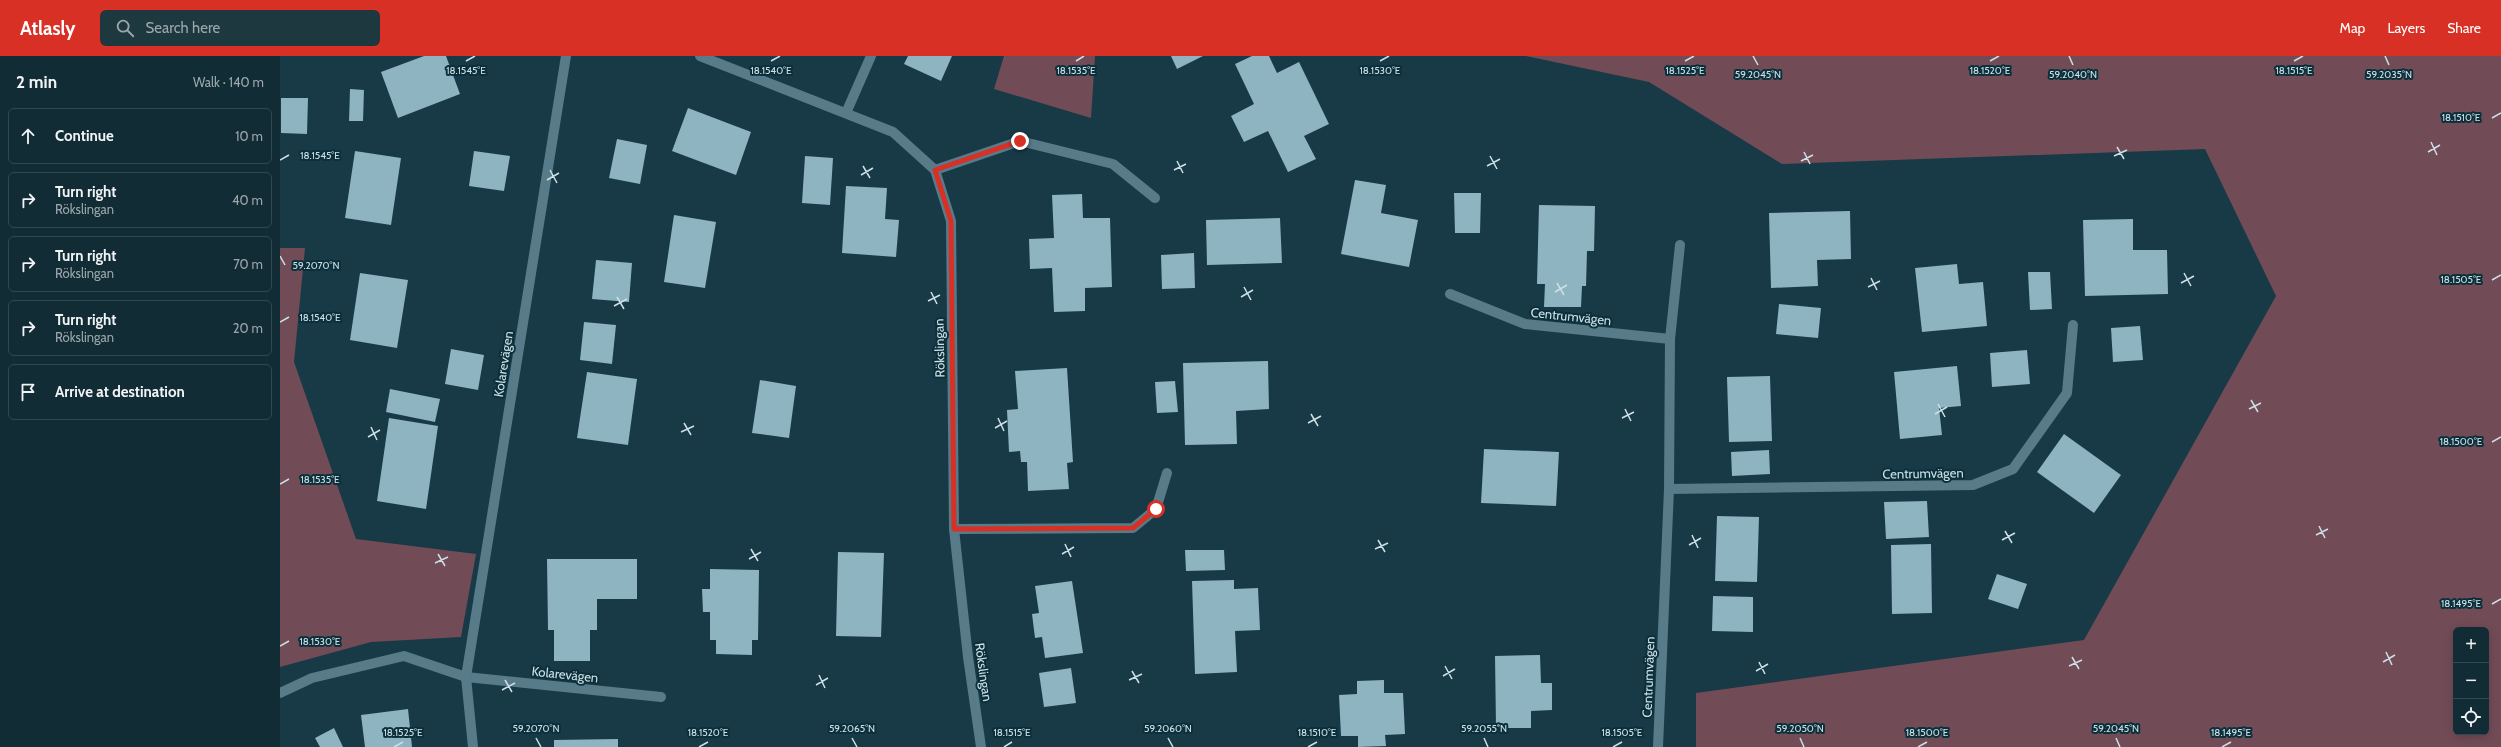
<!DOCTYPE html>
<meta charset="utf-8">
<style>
:root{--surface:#112c34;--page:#1e3840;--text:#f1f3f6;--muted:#9ca7ac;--line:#30484f;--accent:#d93025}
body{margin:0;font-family:Cabin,sans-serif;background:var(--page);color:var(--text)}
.controls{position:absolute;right:12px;bottom:12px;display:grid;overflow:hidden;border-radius:6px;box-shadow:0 2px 10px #0003}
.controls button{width:36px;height:36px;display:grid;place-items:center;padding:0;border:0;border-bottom:1px solid var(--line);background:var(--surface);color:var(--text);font:20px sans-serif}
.stop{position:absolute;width:12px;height:12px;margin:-9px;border:3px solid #d93025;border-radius:50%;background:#fff}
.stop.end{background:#d93025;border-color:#fff;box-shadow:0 1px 4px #0008}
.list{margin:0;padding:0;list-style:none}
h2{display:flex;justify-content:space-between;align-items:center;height:52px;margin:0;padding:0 16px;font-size:17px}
h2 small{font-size:13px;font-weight:400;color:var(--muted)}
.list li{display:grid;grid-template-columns:26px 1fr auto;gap:12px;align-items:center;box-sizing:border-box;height:56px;margin:0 8px 8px;padding:0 8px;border:1px solid var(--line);border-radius:6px}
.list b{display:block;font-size:15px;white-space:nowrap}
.list p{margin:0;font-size:13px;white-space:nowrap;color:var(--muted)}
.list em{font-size:13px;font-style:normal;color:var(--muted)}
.icon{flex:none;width:22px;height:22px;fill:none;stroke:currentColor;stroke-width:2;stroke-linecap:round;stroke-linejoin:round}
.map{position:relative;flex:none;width:2221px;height:691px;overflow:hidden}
header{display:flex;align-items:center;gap:24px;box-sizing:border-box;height:56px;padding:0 20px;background:var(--accent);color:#fff}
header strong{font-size:19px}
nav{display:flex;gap:22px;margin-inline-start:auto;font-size:14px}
.search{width:280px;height:36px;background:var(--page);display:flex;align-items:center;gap:10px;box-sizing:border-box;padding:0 14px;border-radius:6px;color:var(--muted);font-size:15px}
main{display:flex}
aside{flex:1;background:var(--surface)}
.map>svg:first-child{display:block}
.green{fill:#714c57;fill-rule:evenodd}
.building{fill:#8eb3c1}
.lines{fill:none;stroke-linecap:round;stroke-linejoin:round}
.minor{stroke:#577b88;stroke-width:10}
.route{stroke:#d93025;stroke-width:5}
.ticks{fill:none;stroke:#cde0e7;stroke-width:1.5}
.labels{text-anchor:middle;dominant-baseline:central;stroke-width:4;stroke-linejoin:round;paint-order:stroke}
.street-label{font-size:13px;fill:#cde0e7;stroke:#0c303b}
.ticks-label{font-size:10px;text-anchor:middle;fill:#cde0e7;stroke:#0c303b;stroke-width:4;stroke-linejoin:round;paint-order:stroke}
</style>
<header>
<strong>Atlasly</strong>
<div class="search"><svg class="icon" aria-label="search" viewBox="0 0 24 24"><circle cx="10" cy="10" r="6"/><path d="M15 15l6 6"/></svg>Search here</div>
<nav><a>Map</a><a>Layers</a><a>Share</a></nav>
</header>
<main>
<aside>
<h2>2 min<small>Walk · 140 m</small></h2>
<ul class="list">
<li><svg class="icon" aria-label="ahead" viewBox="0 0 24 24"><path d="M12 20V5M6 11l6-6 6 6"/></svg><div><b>Continue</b></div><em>10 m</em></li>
<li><svg class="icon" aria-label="right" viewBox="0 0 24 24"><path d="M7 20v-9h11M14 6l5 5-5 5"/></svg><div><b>Turn right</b><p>Rökslingan</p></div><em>40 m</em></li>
<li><svg class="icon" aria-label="right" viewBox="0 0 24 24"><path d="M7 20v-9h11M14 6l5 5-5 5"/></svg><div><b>Turn right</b><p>Rökslingan</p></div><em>70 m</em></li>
<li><svg class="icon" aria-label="right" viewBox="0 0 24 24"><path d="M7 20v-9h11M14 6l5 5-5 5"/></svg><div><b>Turn right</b><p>Rökslingan</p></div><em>20 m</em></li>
<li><svg class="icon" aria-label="arrive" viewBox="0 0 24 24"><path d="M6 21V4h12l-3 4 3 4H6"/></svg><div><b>Arrive at destination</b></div></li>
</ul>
</aside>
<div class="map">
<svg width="2221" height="691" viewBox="0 0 2221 691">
<rect width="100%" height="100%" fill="#173a46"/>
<g class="green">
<polygon points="724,0 815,0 811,62 714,33"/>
<path d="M1246 0H2221V691H1416V637L1804 584 1996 240 1925 93 1502 108 1369 26ZM2176 574H2206V676H2176Z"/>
<polygon points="0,192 25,192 14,306 76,483 196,498 181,581 91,586 0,611"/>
</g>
<g class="building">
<polygon points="144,0 166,0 180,38 118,62 101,16"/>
<polygon points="628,0 672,0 661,25 624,8"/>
<polygon points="891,0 923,0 897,13"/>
<polygon points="972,0 989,0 997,17 1019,6 1049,68 1024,80 1036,103 1008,116 988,75 964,86 951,60 974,48 955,8"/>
<polygon points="70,33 84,34 83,65 69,65"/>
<polygon points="1,42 28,42 27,78 1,77"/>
<polygon points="408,52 471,76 456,119 392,95"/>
<polygon points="337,83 367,89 360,128 329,122"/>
<polygon points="75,95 121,102 111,169 65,162"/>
<polygon points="194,95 230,100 224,135 189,130"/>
<polygon points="525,100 553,102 550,149 522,147"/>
<polygon points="1075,124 1106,129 1101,157 1138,164 1129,211 1061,198"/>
<polygon points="566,130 607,132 605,163 619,164 616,201 562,197"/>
<polygon points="1174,137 1201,137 1200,177 1175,177"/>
<polygon points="802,138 803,162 830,162 832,231 805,232 805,255 774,256 772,212 750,213 749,183 774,182 772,139"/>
<polygon points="1259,149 1315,150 1314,195 1307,195 1306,230 1302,230 1301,251 1264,251 1265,228 1257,228"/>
<polygon points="1570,155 1571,203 1537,204 1538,230 1491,232 1489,157"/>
<polygon points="394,159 436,166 425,232 384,226"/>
<polygon points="1000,162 1002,207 927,209 926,164"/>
<polygon points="1853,163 1853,194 1887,194 1888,238 1805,240 1803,164"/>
<polygon points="914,197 915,232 882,233 881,199"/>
<polygon points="316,204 352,207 349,246 312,243"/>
<polygon points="1677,208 1679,228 1703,226 1707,270 1642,276 1635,212"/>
<polygon points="1748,216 1770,216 1772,253 1750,254"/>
<polygon points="80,217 128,224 117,292 70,284"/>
<polygon points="1499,248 1541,252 1538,282 1496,278"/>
<polygon points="304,266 336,269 332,308 300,304"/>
<polygon points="1860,270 1863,304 1833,306 1831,272"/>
<polygon points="171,293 204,299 198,334 165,328"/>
<polygon points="1747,294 1750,328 1712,331 1710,297"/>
<polygon points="988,305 989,353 956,355 957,388 905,389 903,307"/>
<polygon points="1677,310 1681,350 1659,352 1662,379 1620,383 1614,316"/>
<polygon points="787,312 793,406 787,407 789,433 748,435 747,406 741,406 740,395 729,396 727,354 738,353 735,315"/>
<polygon points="307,316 357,323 348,389 297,382"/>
<polygon points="1490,320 1492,385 1449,386 1447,321"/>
<polygon points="480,324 516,330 509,382 472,377"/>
<polygon points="895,325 898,356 877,357 875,326"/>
<polygon points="110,333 160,343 155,366 106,356"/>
<polygon points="109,362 158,370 146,453 97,445"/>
<polygon points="1784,378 1841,419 1814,457 1757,416"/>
<polygon points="1204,393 1279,396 1276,450 1201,447"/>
<polygon points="1489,394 1490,418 1452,420 1451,396"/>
<polygon points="1647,445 1649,481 1606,483 1604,446"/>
<polygon points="1437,460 1479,461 1477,526 1435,525"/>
<polygon points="1651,488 1652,557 1612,558 1611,489"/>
<polygon points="905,494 944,494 945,514 906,515"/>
<polygon points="558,496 604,497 601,581 556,580"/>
<polygon points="267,503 357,503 357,543 317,543 317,574 310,574 310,605 274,605 274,574 268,574"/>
<polygon points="430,513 479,514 478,584 472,584 472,599 436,598 436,584 430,584 430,556 423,556 422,533 430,533"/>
<polygon points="1717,518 1747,528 1738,553 1708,543"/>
<polygon points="954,524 954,533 978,532 980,574 955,575 957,616 915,618 912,525"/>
<polygon points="792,525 803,597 765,602 762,581 755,582 752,558 759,557 755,530"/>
<polygon points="1433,540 1473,541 1473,576 1432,575"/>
<polygon points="1260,599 1261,627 1272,627 1272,654 1251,655 1251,672 1216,672 1215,600"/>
<polygon points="791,612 796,647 764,651 759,617"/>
<polygon points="1104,624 1104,637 1123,637 1125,678 1105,679 1106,690 1078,691 1078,680 1061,680 1059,639 1077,638 1077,625"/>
<polygon points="128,653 132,691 85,691 81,659"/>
<polygon points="54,672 63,691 40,691 35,682"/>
<polygon points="338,683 338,691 274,691 274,684"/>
</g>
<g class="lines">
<g class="minor">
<polyline points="420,0 613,76 655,114 671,165 674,473 688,601 701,691"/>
<polyline points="566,57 591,0"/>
<polyline points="655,114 740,85 833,108 875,142"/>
<polyline points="1170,238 1245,268 1390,283"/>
<polyline points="1389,433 1693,429 1733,413 1787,337 1793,269"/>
<polyline points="674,473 853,472 876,453 887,417"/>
<polyline points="0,637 32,622 124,600 186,621 381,641"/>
<polyline points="193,691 186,621 286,0"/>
<polyline points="1378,691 1389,433 1390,283 1400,189"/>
</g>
</g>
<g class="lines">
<polyline class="route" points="740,85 655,114 671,165 674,473 853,472 876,453"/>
</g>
<path class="ticks" d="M1473 0 1478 9M1789 0 1793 9M2105 0 2109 9M186 5 195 0M491 5 500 0M796 5 804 0M1100 5 1109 0M1405 5 1414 0M1710 5 1719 0M2014 5 2023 0M2212 62 2221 57M2151 86 2157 99M1837 91 1844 103M1524 96 1530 108M2148 96 2160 89M1210 100 1217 113M1834 100 1847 94M0 104 9 99M897 105 903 117M1521 105 1533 99M583 110 590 122M1207 110 1220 103M270 114 277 127M894 114 906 108M581 119 593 112M267 124 279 117M0 200 5 209M1904 217 1911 230M1591 222 1597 234M2212 224 2221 219M1277 227 1284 239M1901 227 1914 220M964 231 971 244M1588 231 1600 225M651 236 657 248M1275 236 1287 229M337 241 344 253M961 241 973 234M648 245 660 239M334 250 347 243M0 266 9 261M1971 344 1978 356M1658 348 1665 361M1345 353 1351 365M1969 353 1981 347M1031 358 1038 370M1655 358 1667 351M718 362 724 375M1342 362 1354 356M404 367 411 379M1028 367 1041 360M91 371 97 384M715 372 727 365M401 376 414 370M88 381 100 374M2212 386 2221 381M0 428 9 423M2039 470 2045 482M1725 475 1732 487M1412 479 1418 492M2036 479 2048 473M1098 484 1105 496M1722 484 1735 477M785 488 791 501M1409 489 1421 482M471 493 478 505M1095 493 1108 487M158 498 165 510M782 498 794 491M469 503 481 496M155 507 168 501M2212 548 2221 543M0 590 9 585M2106 596 2112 609M1792 601 1799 613M1479 606 1485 618M2103 606 2115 599M1165 610 1172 623M1789 610 1802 604M852 615 859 627M1476 615 1488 608M539 619 545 632M1163 620 1175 613M225 624 232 636M849 624 862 618M536 629 548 622M222 634 235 627M256 682 261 691M572 682 577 691M888 682 893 691M1204 682 1208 691M1520 682 1524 691M1836 682 1840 691M114 691 123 686M419 691 428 686M724 691 732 686M1028 691 1037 686M1333 691 1342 686M1638 691 1647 686M1942 691 1951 686"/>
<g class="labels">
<g class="street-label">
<text transform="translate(1291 260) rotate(6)">Centrumvägen</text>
<text transform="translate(659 292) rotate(-91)">Rökslingan</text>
<text transform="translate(223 308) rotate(-81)">Kolarevägen</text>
<text transform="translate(1643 417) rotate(-1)">Centrumvägen</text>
<text transform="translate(704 616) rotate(82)">Rökslingan</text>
<text transform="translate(285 618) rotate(6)">Kolarevägen</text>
<text transform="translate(1368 621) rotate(-88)">Centrumvägen</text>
</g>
</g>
<g class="ticks-label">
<text x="186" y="18">18.1545°E</text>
<text x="491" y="18">18.1540°E</text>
<text x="796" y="18">18.1535°E</text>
<text x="1100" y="18">18.1530°E</text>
<text x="1405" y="18">18.1525°E</text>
<text x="1710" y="18">18.1520°E</text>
<text x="2014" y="18">18.1515°E</text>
<text x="1478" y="22">59.2045°N</text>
<text x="1793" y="22">59.2040°N</text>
<text x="2109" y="22">59.2035°N</text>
<text x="2181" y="65">18.1510°E</text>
<text x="40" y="103">18.1545°E</text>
<text x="36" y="213">59.2070°N</text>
<text x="2181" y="227">18.1505°E</text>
<text x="40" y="265">18.1540°E</text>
<text x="2181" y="389">18.1500°E</text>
<text x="40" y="427">18.1535°E</text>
<text x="2181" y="551">18.1495°E</text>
<text x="40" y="589">18.1530°E</text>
<text x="256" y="676">59.2070°N</text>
<text x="572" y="676">59.2065°N</text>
<text x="888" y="676">59.2060°N</text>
<text x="1204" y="676">59.2055°N</text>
<text x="1520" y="676">59.2050°N</text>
<text x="1836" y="676">59.2045°N</text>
<text x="123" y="680">18.1525°E</text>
<text x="428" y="680">18.1520°E</text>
<text x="732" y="680">18.1515°E</text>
<text x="1037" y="680">18.1510°E</text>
<text x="1342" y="680">18.1505°E</text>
<text x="1647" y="680">18.1500°E</text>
<text x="1951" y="680">18.1495°E</text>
</g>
</svg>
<div class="controls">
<button>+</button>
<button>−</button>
<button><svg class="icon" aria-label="locate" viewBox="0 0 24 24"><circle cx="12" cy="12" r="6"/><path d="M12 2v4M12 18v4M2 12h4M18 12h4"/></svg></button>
</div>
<div class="stop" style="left:876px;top:453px"></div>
<div class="stop end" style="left:740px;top:85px"></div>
</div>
</main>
